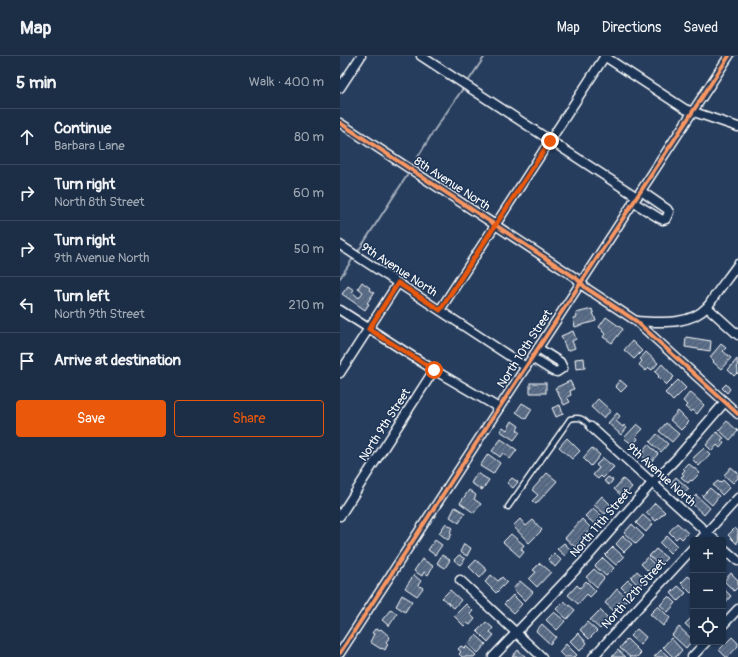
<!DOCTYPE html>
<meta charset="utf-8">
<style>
:root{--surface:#1c2e46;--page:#293a51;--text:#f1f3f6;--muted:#a0a8b3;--line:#3a4a5f;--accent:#ea580c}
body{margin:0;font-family:Pangolin,sans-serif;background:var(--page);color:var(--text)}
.controls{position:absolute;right:12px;bottom:12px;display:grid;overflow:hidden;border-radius:4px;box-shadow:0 1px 3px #0004}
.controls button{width:36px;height:36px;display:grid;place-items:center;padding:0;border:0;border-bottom:1px solid var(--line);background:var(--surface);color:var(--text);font:20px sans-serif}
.stop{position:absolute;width:12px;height:12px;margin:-9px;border:3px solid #ea580c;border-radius:50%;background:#fff}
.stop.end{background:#ea580c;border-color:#fff;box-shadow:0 1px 4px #0008}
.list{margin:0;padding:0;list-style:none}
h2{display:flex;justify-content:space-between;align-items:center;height:52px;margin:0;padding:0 16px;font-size:17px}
h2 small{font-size:13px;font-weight:400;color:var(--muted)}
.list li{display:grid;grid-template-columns:26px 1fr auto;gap:12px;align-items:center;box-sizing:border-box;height:56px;padding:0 16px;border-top:1px solid var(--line)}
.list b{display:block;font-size:15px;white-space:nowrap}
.list p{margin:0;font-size:13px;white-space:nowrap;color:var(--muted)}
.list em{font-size:13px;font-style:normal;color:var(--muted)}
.actions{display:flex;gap:8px;padding:12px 16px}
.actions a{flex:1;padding:9px 0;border:1px solid var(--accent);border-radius:4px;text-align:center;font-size:14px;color:var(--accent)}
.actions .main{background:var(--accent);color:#fff}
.icon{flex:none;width:22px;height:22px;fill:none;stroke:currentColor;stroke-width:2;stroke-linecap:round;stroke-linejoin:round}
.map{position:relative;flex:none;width:398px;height:601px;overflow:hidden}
header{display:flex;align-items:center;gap:24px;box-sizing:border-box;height:56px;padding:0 20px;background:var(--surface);border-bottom:1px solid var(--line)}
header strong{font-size:19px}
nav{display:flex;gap:22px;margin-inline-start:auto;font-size:14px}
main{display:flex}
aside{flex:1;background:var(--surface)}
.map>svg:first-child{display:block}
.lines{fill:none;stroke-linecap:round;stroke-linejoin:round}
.stream{stroke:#a4aebb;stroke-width:2}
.building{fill:url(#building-hatch);stroke:#fff}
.service-casing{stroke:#fff;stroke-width:7}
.minor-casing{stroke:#fff;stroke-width:11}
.service{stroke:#1d3557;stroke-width:4}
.minor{stroke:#1d3557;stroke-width:8}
.cycleway-casing{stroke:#1d3557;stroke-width:6}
.cycleway{stroke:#f99763;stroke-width:4}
.route{stroke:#ea580c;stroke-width:5}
.labels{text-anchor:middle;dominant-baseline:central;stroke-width:3;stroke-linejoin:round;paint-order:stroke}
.street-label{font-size:12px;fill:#fff;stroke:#1d3557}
</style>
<header>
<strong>Map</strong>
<nav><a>Map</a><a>Directions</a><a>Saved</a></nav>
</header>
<main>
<aside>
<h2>5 min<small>Walk · 400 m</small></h2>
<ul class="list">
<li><svg class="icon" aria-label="ahead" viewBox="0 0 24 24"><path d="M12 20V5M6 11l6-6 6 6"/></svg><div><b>Continue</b><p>Barbara Lane</p></div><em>80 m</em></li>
<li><svg class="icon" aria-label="right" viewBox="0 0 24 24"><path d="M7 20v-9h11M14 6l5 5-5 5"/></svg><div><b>Turn right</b><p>North 8th Street</p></div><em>60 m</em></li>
<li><svg class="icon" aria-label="right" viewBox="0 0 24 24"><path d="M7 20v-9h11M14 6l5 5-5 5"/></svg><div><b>Turn right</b><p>9th Avenue North</p></div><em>50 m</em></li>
<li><svg class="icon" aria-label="left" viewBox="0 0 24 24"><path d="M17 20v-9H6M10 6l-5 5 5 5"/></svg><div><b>Turn left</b><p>North 9th Street</p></div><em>210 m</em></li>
<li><svg class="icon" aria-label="arrive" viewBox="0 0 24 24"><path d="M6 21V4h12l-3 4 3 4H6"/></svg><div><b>Arrive at destination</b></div></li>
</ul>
<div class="actions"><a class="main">Save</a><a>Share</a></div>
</aside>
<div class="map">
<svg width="398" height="601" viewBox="0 0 398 601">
<defs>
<pattern id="building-hatch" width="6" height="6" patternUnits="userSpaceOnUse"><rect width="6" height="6" fill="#556781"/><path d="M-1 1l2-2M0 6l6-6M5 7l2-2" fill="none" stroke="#6e7e94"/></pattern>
</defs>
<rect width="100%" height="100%" fill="#263d5e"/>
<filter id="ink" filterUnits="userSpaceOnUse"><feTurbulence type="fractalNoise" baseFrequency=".025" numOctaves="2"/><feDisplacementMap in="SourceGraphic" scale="8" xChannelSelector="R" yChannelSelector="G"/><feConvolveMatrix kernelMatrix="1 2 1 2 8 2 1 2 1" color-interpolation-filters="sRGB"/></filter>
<g filter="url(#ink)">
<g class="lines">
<g class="stream">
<polyline points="127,27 145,0"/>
<polyline points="72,111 93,76 124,31"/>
<polyline points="17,197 70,115"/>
<polyline points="0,222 14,201"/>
</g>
</g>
<g class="building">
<polygon points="22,226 30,232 29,234 34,237 27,247 29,248 25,254 2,238 8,230 14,234 12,236 19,242 23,236 18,232"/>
<polygon points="252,253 256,265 235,271 233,262 237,261 236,257"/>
<polygon points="266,261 283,273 272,287 263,281 265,278 262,275 263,274 259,271"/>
<polygon points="233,275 236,283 232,285 235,292 227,295 221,280"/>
<polygon points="346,281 371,285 370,295 345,291"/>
<polygon points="292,285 302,295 294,303 284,294"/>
<polygon points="381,288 386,292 383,295 391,302 381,313 373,306 374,305 370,301"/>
<polygon points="306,296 318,307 312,314 309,312 306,315 299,309 302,305 300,303"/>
<polygon points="244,302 245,312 236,313 235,303"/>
<polygon points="397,303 398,318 397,317 394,320 388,314"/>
<polygon points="322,308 334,321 326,329 318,321 319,320 315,316"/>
<polygon points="280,324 287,330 281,336 275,330"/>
<polygon points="338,324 346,332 333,345 325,337"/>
<polygon points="230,325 234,333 230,335 231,339 227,341 230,346 224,349 215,332"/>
<rect x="190" y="327" width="16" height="10"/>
<polygon points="386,328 390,333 387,337 382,332"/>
<polygon points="350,336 364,349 357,358 353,354 351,356 345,351 347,349 343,345"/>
<polygon points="258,343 271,355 263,362 251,351"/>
<polygon points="182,347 192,353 186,363 176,356"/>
<polygon points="220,349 223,358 216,361 212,352"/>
<polygon points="338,355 349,366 341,374 330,364"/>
<polygon points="277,357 280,360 276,365 283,371 284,369 287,372 281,379 268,367"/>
<polygon points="172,365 179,370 177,374 180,376 174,384 160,375 163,371 167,374"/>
<polygon points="387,365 398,375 390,384 379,374"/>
<polygon points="326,367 339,378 332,386 319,375"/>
<polygon points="297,368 303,373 296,380 298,383 293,389 284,382"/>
<polygon points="377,376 384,382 381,384 384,387 380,392 377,389 372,395 366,389"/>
<polygon points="317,378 328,388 321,396 310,386"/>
<polygon points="227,382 240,395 232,403 219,391"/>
<polygon points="161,383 177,394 170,403 163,397 160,401 152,395"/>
<polygon points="308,388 318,398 310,407 301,399 305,395 304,393"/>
<polygon points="252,392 260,399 251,410 243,402"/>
<polygon points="364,392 370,398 359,410 352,403"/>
<polygon points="148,398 160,407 153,418 140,410"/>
<polygon points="263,402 274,411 263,422 261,420 258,423 253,419 259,412 256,409"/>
<polygon points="348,407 360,417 352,425 351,424 348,427 341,421 344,419 342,417 345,414 343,412"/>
<polygon points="391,411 398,417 398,422 393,427 384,419"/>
<polygon points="137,417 149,424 142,434 131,427"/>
<polygon points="207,417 217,425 196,448 192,445 198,439 192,434"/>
<polygon points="268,421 273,424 269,429 264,425"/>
<polygon points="336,421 349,433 342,439 330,428"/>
<polygon points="172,422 178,426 173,432 167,427"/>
<polygon points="283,423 292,431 283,441 274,433"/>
<polygon points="383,424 390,431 382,439 373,429 378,425 380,427"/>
<polygon points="370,432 379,440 372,449 362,440"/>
<polygon points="129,434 136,439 134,443 141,448 134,457 120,447"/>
<polygon points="356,439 370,452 364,459 350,446"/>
<polygon points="262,440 272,450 265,458 254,449"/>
<polygon points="315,447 325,456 316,465 306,457"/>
<polygon points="115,451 125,457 119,467 110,461"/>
<polygon points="253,452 263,461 256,469 245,460"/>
<polygon points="303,459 313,468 306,476 296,467"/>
<polygon points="180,463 186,470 193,464 202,474 189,487 173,470"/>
<polygon points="242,463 251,472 244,480 246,481 239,489 238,488 235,491 225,482"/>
<polygon points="106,467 113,472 110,476 112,478 108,484 99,477"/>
<polygon points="337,467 348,477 342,483 339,480 336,483 329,476"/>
<polygon points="292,468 304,480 296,488 284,477"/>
<polygon points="395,472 398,475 397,488 388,479"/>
<polygon points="171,478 184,489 181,493 184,496 180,501 163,486"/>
<polygon points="283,480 292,488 284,496 276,488"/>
<polygon points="327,480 337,490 330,497 320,487"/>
<polygon points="95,484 102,489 95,499 88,494"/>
<polygon points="224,487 231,494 225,500 217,493"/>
<polygon points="124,488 131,492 127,500 120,496"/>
<polygon points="273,491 284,501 276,509 265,499"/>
<polygon points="316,493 327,502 320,509 309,500"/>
<polygon points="214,497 221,504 215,511 208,503"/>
<polygon points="102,499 110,504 105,512 97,507"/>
<polygon points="119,499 125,503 120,509 114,504"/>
<polygon points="307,501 317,511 311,518 301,508"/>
<polygon points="263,502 274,512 266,520 255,510"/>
<polygon points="82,503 93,510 88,519 84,516 82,520 74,515"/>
<polygon points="136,504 147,514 140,522 129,511"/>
<polygon points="200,507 211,516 197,531 189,523 196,516 193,514"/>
<polygon points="254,513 264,522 257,531 246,521"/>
<polygon points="297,515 306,523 299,530 291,522"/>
<polygon points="391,517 398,524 398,531 394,535 384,525"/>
<polygon points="74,519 81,525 78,529 83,532 77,540 65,532"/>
<polygon points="151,519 158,525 162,521 167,526 156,537 145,526"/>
<polygon points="348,520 353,524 353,535 351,537 341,527"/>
<polygon points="288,524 298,533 291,541 281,531"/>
<polygon points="180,525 193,536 185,545 173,533"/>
<polygon points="246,525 256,535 250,541 247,538 238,548 228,539 237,529 240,532"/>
<polygon points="338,530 346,537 338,545 331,537"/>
<polygon points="383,532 391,540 384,548 383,547"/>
<polygon points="277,533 288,543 282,549 279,546 276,549 279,552 275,556 265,547"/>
<polygon points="110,534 121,544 114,552 102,542"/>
<polygon points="62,539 72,545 65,556 56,550"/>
<polygon points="173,539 182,548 174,557 164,548"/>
<polygon points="329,540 336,547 328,556 320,549"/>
<polygon points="224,545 235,554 227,563 216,553"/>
<polygon points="126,548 133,555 130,558 135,563 130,569 127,567 124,570 114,560"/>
<polygon points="318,550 330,562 323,570 310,558"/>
<polygon points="51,553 57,558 49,570 42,564"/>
<polygon points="260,554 269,563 260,573 250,564"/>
<polygon points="214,556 225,565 217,574 206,564"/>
<polygon points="351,562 353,564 353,575 345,568"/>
<polygon points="146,566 153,572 150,576 154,579 148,586 137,575"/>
<polygon points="247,566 257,575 249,583 240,574"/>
<polygon points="202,568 216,581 210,588 196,575"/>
<polygon points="339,571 353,584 346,592 332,579"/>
<polygon points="35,573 37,574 38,573 40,574 41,573 50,581 46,586 48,588 45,594 42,592 41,593 30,586 34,578 32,577"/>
<polygon points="297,573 306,581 300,589 290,580"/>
<polygon points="238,577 247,587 240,595 230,585"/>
<polygon points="136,579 146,588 138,597 128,588"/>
<polygon points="392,581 398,587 398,590 388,601 386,601 379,594"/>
<polygon points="331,582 342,594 336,601 333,601 323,591"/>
<polygon points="287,583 301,597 297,601 290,601 280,592"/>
<polygon points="226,588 237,599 235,601 224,601 219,596"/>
<polygon points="121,590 124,592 126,590 136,599 134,601 122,601 119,598 121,596 118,593"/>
<polygon points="178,594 186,601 172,601"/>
<polygon points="278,594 286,601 272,601"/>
<polygon points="321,594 329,601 314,601"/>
</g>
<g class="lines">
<defs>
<path id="service" d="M168 451 230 363C241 360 243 363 251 371"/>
<g id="minor">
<polyline points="81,0 297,141"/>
<polyline points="264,0 345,53 398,71"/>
<polyline points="0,32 21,0"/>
<polyline points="0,67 236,222 246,232 296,265 398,358"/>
<polyline points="293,146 319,162 323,164 326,163 329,156 327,153 301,135"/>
<polyline points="0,189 186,311"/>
<polyline points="367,251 398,279"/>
<polyline points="0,254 94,314 159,352"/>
<polyline points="100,254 265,0"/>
<path d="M296 265C320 266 349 270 367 251 371 247 373 242 376 238 383 228 391 218 398 208"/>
<polyline points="192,302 213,315 217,316 223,312 220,306 198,292"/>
<polyline points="0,317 58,227"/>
<polyline points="251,371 375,484"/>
<polyline points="0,460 94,314"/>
<polyline points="360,484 398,442"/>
<polyline points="383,492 398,505"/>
<polyline points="120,524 202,601"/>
<polyline points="383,569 398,553"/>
<polyline points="0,597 159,352 389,0"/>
<polyline points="153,601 247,502 312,427 335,404 385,346"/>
<polyline points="253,601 353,492"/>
<polyline points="352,601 366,586"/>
</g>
</defs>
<use href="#service" class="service-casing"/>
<use href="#minor" class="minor-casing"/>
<use href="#service" class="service"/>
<use href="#minor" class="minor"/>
<defs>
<g id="cycleway">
<polyline points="0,67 236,222 246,232 296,265 398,358"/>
<polyline points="0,597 159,352 389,0"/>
</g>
</defs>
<use href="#cycleway" class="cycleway-casing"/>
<use href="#cycleway" class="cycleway"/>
</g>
</g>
<g class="lines" filter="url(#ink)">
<polyline class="route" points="94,314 29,273 58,227 100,254 210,85"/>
</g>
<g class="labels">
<g class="street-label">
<text transform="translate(112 128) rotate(33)">8th Avenue North</text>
<text transform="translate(59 214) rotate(33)">9th Avenue North</text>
<text transform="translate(185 293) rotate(-57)">North 10th Street</text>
<text transform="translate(45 369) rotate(-57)">North 9th Street</text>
<text transform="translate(321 419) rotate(42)">9th Avenue North</text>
<text transform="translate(261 467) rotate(-49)">North 11th Street</text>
<text transform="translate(294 538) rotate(-48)">North 12th Street</text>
</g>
</g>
</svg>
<div class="controls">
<button>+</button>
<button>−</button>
<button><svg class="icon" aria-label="locate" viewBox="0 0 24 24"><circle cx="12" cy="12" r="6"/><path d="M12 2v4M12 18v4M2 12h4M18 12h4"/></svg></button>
</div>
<div class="stop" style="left:94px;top:314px"></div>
<div class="stop end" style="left:210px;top:85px"></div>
</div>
</main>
